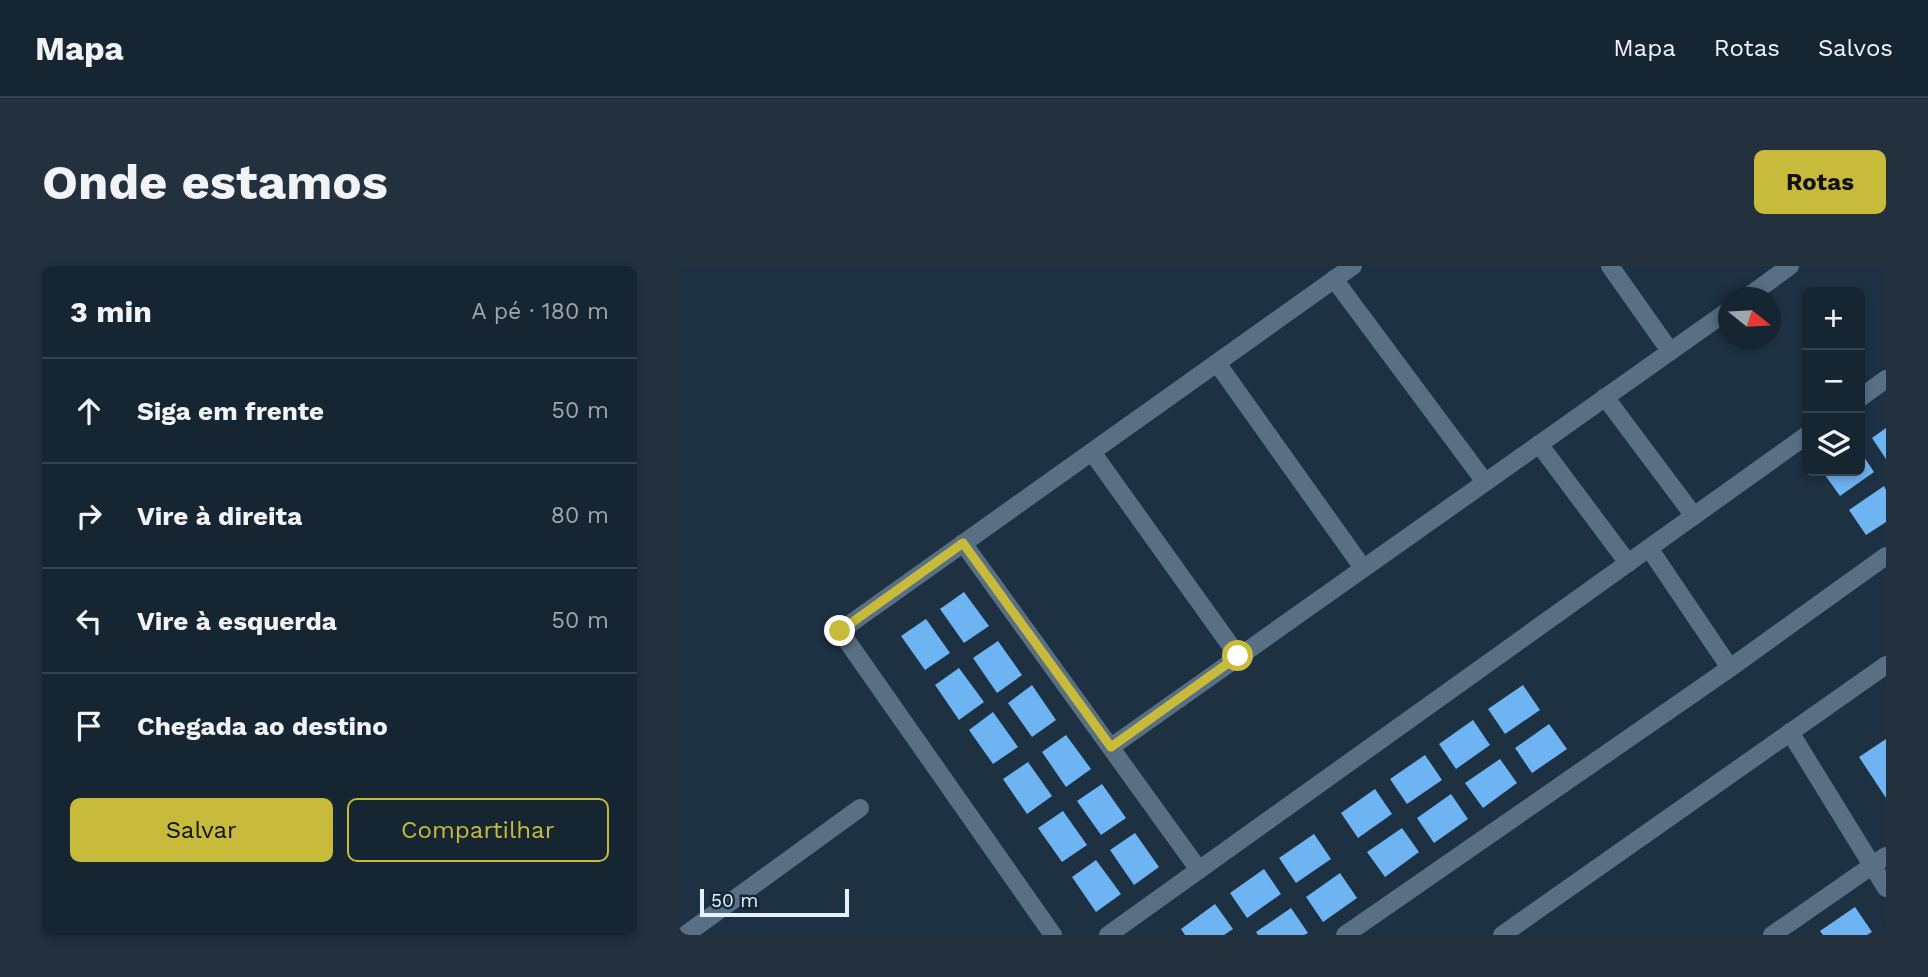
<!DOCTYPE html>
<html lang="pt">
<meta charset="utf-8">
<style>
:root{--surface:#162532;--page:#23313e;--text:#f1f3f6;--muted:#9ea5ac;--line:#35424d;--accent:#c8bb3b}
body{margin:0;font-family:"Work Sans",sans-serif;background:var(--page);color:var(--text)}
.controls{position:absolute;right:21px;top:21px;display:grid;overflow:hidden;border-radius:10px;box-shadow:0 4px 10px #0003}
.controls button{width:63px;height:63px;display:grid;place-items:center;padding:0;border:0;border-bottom:2px solid var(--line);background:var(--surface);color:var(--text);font:35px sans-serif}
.compass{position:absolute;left:1039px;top:21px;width:63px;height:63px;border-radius:50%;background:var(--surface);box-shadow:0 4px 10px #0003;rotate:108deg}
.scale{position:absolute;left:21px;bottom:18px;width:149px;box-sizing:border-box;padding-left:7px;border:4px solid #e5f2fe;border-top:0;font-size:19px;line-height:24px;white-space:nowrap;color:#e5f2fe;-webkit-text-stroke:5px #132738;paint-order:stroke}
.stop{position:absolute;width:21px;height:21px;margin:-16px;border:5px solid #c8bb3b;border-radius:50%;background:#fff}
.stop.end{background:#c8bb3b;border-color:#fff;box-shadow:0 2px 7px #0008}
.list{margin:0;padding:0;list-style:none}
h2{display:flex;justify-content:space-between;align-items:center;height:91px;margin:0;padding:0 28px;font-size:30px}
h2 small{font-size:23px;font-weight:400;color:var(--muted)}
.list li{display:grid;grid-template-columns:46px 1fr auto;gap:21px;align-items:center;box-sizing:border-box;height:105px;padding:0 28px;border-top:2px solid var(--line)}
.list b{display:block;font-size:26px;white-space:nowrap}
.list em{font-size:23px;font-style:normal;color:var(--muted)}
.actions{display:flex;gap:14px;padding:21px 28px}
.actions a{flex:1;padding:16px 0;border:2px solid var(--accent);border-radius:10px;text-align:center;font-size:24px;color:var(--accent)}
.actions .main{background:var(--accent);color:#111}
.icon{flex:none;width:38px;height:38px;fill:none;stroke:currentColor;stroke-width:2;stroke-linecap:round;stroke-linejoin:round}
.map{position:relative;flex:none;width:1207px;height:669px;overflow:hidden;border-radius:10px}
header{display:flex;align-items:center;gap:42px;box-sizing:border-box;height:98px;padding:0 35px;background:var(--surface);border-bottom:2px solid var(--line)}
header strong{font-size:33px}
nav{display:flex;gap:38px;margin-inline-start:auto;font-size:24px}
.intro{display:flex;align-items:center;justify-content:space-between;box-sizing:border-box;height:168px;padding:0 42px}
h1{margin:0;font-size:49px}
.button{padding:18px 32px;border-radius:10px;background:var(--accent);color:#111;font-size:24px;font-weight:700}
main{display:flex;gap:42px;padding:0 42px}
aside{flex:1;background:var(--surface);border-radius:10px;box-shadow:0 4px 10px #0003}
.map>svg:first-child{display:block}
.building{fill:#6eb4f3}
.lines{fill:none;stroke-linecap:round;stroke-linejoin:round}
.street{stroke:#596f84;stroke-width:18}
.route{stroke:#c8bb3b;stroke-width:9}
</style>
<header>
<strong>Mapa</strong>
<nav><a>Mapa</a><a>Rotas</a><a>Salvos</a></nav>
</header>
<div class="intro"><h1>Onde estamos</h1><a class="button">Rotas</a></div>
<main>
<aside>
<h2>3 min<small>A pé · 180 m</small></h2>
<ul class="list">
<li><svg class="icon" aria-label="ahead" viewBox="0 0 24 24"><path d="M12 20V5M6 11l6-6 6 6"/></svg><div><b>Siga em frente</b></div><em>50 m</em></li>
<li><svg class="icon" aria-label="right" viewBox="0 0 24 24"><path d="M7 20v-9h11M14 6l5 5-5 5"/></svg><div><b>Vire à direita</b></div><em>80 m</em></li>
<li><svg class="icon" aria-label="left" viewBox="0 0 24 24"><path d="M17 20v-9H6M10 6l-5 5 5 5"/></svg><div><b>Vire à esquerda</b></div><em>50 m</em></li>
<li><svg class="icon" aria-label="arrive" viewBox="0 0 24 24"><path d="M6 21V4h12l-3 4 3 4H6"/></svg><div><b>Chegada ao destino</b></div></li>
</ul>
<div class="actions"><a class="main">Salvar</a><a>Compartilhar</a></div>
</aside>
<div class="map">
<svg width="1207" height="669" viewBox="0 0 1207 669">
<rect width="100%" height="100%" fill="#1d3143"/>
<g class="building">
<polygon points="1207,162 1207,193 1193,172"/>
<polygon points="1181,185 1195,206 1161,230 1143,205 1181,205"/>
<polygon points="1205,220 1207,224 1207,256 1187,269 1170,244"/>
<polygon points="285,326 310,360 285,377 261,343"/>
<polygon points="247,353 271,387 246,404 222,370"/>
<polygon points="319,375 343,409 318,427 294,392"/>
<polygon points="280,402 305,436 280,454 256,419"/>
<polygon points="353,419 377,454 353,471 329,437"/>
<polygon points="844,419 861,444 826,468 809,443"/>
<polygon points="314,446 339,481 314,498 290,464"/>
<polygon points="794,454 811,479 777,503 760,478"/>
<polygon points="870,458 888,483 853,507 836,482"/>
<polygon points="387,469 412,503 387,521 363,486"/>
<polygon points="1207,473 1207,532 1180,491"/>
<polygon points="746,489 763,514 728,538 711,513"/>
<polygon points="821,493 838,517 804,542 786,517"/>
<polygon points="349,496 373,530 348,548 324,513"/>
<polygon points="423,518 447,552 422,569 398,535"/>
<polygon points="696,523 713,548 679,572 662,547"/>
<polygon points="772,528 789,553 755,577 738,552"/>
<polygon points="384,545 408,579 383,596 359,562"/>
<polygon points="723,562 740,586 706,611 688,586"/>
<polygon points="456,567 480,601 455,619 431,584"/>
<polygon points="635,568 652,593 617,617 600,592"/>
<polygon points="417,594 442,628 417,646 393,611"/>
<polygon points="585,603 602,628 568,652 551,627"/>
<polygon points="661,607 678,632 644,656 627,631"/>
<polygon points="536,638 554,663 545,669 506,669 502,663"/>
<polygon points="1176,641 1193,666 1188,669 1144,669 1141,665"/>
<polygon points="612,642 629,667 625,669 579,669 577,666"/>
</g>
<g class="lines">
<g class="street">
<polyline points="931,0 991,85"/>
<polyline points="655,13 806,216"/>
<polyline points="1067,32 1111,0"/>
<polyline points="538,97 684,302"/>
<polyline points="926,131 1015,250"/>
<polyline points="1181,132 1207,113"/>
<polyline points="860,178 949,297"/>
<polyline points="413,186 559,390"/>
<polyline points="284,277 520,604"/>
<polyline points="970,282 1051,402"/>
<polyline points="1111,466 1207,622"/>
<polyline points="432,481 1050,44"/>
<polyline points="6,669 181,542"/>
<polyline points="374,669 161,365 674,0"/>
<polyline points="429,669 1128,169"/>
<polyline points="666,669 1051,402 1207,290"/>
<polyline points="823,669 1207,399"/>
<polyline points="1093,669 1207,590"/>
</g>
</g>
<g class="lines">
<polyline class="route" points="161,365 284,277 432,481 559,390"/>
</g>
</svg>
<div class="controls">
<button>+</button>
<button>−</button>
<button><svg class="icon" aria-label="layers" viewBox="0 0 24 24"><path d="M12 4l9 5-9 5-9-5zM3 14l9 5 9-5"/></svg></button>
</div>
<svg class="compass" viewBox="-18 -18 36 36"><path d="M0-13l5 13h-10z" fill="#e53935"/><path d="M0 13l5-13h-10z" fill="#9ea5ac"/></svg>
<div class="scale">50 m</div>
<div class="stop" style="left:559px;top:390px"></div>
<div class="stop end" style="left:161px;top:365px"></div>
</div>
</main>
